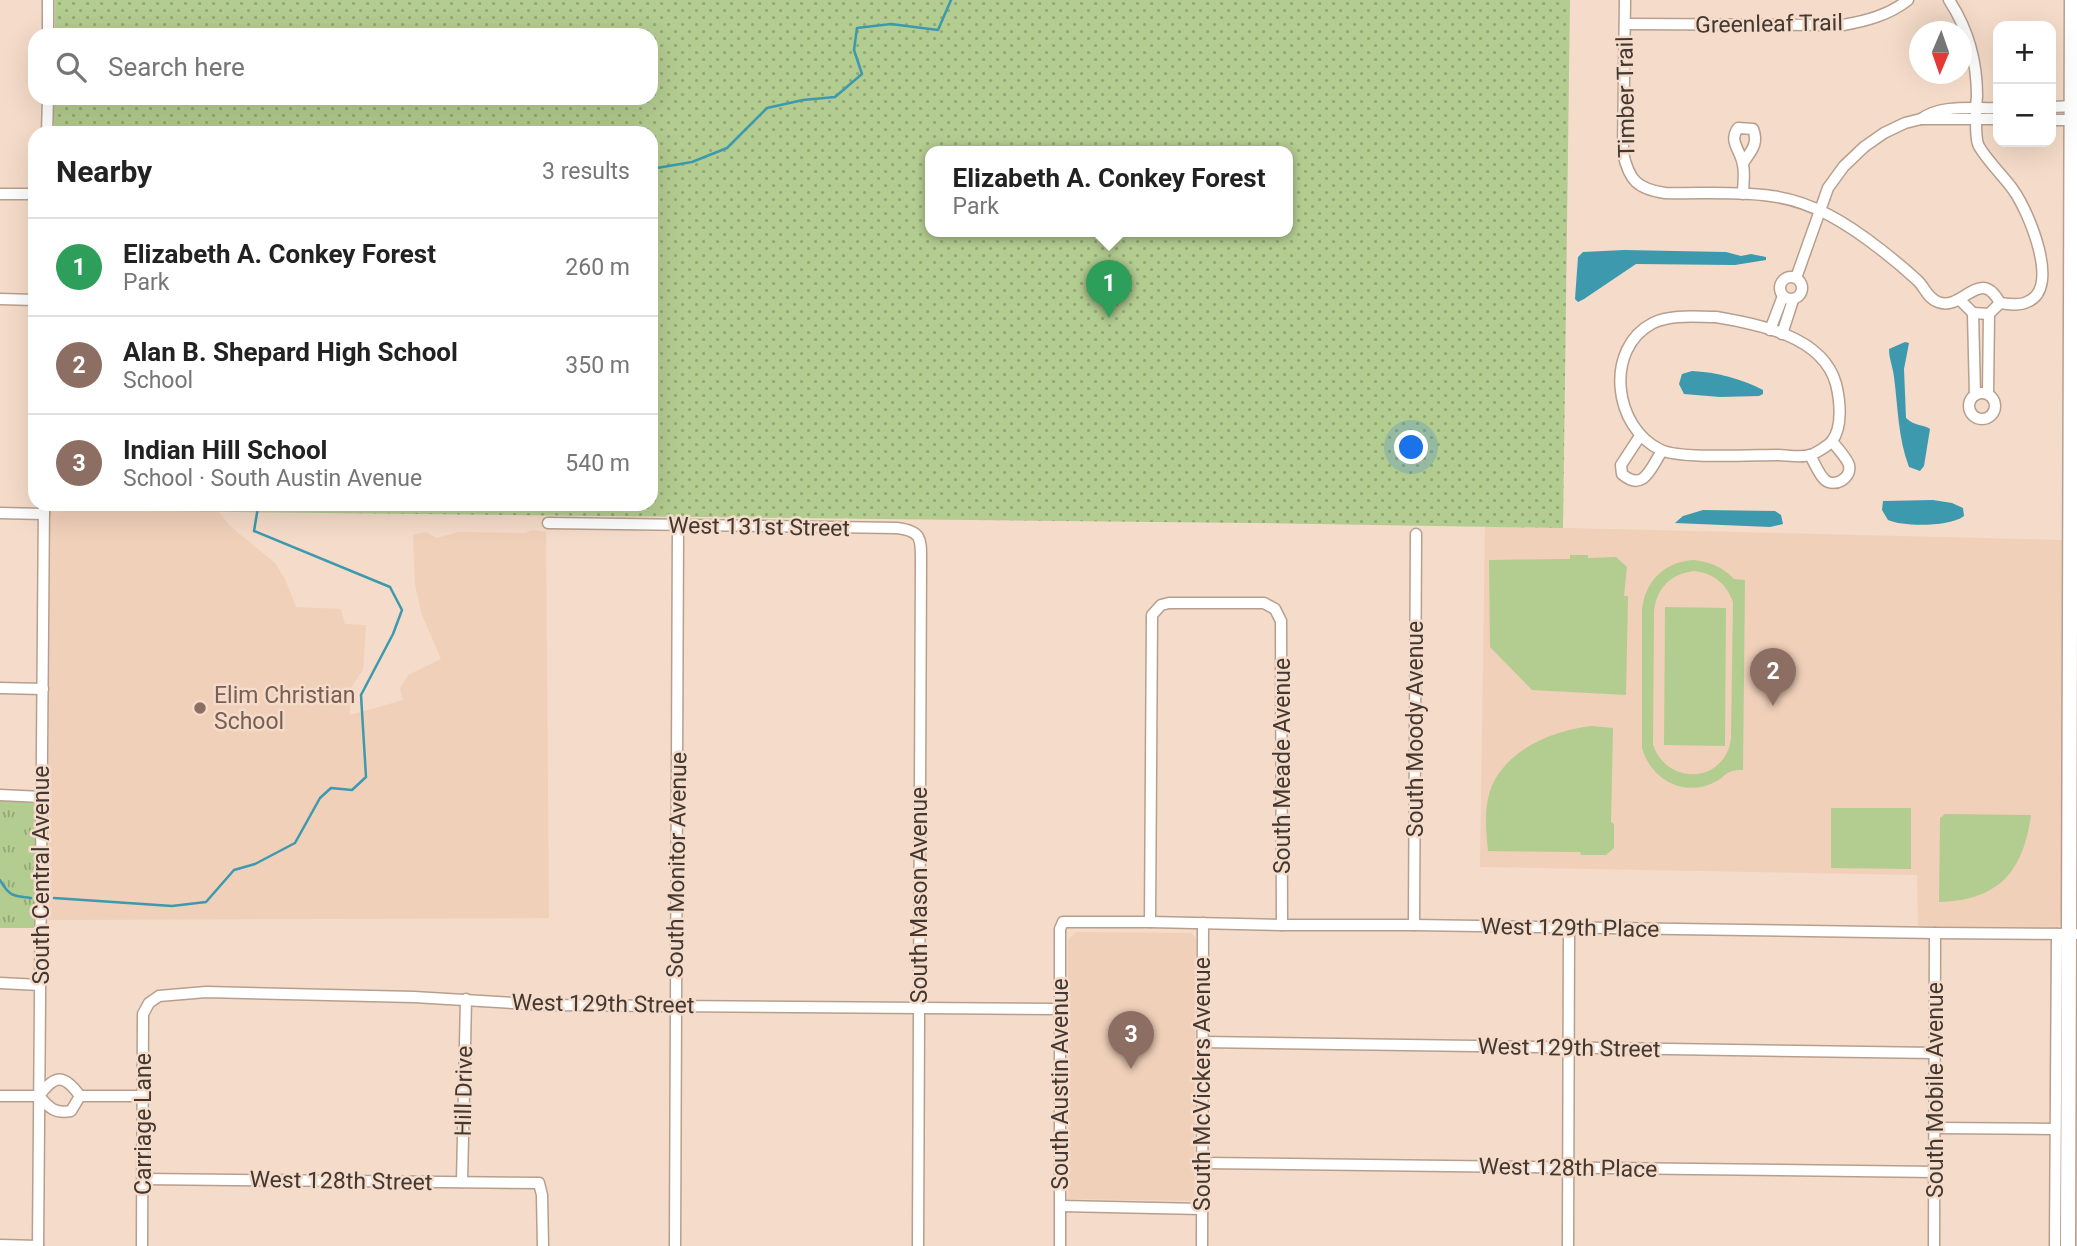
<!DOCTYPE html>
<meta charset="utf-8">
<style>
:root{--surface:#fff;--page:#f6f6f6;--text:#222;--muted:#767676;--line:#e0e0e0;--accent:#ea580c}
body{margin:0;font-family:Roboto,sans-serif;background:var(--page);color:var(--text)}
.controls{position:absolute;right:21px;top:21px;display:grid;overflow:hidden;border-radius:14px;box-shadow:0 7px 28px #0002}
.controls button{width:63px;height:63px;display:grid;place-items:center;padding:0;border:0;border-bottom:2px solid var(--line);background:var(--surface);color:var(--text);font:35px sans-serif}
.compass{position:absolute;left:1909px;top:21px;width:63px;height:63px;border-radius:50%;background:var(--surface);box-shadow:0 7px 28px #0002;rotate:182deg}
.you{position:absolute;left:1412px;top:448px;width:24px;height:24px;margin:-18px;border:5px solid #fff;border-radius:50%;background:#1a73e8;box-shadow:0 0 0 10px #1a73e833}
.badge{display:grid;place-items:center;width:46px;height:46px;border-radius:50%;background:var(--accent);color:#fff;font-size:23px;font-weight:700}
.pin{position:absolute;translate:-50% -58px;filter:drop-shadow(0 2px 4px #0008)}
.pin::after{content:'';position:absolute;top:37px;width:24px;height:21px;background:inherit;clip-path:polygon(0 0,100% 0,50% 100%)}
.popup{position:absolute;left:925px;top:146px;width:368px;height:91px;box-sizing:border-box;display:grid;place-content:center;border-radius:14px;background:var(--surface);filter:drop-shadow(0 2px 5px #0005);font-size:23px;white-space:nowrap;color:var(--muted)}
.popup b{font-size:26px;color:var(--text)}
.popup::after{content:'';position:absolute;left:50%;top:100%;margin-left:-14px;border:14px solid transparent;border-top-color:var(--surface)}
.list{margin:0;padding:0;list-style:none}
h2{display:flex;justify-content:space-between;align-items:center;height:91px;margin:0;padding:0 28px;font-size:30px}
h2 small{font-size:23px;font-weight:400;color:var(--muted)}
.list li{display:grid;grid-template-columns:46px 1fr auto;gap:21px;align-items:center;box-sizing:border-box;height:98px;padding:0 28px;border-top:2px solid var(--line)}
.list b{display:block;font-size:26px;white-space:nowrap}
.list p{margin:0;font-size:23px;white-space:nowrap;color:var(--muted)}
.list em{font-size:23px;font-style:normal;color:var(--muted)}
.icon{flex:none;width:38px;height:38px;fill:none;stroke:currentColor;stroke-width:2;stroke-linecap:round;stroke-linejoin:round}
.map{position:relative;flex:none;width:2077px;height:1246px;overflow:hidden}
.search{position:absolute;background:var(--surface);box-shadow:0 7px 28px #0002;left:28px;top:28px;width:630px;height:77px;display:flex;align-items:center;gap:18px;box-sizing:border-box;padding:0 24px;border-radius:21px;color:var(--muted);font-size:26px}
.panel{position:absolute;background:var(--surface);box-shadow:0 7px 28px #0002;left:28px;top:126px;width:630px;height:385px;border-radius:21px}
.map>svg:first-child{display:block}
.built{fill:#f0d0b9}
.grass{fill:url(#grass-tufts)}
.park{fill:url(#park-dots);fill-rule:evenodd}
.pitch{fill:#b3cc90;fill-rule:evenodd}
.water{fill:#3c99ae}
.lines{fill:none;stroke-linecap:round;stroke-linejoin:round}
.stream{stroke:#3c99ae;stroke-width:2.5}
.minor-casing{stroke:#b79f8e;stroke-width:13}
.major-casing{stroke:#b79f8e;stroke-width:17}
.minor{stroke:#fff;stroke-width:10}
.major{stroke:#fff;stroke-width:14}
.education-dot{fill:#8d6e63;stroke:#f5dbc9;stroke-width:2.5}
.labels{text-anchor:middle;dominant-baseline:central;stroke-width:5;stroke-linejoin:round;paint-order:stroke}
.street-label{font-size:23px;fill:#423831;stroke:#f5dbc9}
.education-label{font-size:23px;fill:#785e54;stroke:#f5dbc9;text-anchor:start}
</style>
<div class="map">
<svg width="2077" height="1246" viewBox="0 0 2077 1246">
<defs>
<pattern id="grass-tufts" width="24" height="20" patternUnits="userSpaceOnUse" patternTransform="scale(1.75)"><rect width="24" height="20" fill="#b3cc90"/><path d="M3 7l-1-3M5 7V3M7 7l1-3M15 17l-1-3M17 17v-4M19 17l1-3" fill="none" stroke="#93a776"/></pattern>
<pattern id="park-dots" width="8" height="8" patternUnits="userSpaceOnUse" patternTransform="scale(1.75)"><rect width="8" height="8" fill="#b3cc90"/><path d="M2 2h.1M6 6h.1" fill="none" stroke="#93a776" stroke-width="1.8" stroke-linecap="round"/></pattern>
</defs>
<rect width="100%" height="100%" fill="#f5dbc9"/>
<g class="built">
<polygon points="50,504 56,510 218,511 231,527 275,563 285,579 296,607 341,609 345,624 366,625 363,670 350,689 350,715 403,700 400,688 408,675 441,659 422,615 415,585 413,535 426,532 437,538 458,532 525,533 532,530 546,532 549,918 48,920"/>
<polygon points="1485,526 2065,540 2063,922 2059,926 2050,929 1918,926 1917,875 1480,867"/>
<polygon points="1076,932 1191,933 1196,938 1194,1201 1068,1199 1068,940"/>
</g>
<polygon class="grass" points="0,801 36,802 34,928 0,928"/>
<path class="park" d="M55 0H1570L1563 528 1252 523 56 510 50 504H651V133H54V98H651V35H55ZM930 152H1288V232H930Z"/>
<g class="pitch">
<polygon points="1570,555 1588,555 1588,558 1616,557 1627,567 1624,596 1628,596 1626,695 1532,690 1490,647 1489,560 1570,559"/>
<path d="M1694 560C1710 562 1723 567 1734 579L1745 580 1743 770C1724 770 1728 776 1713 783 1682 797 1651 779 1642 748V610C1645 581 1664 562 1694 560ZM1694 571C1713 573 1726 583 1733 602L1731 738C1726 783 1668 787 1653 745L1654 611C1657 588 1670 574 1694 571Z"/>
<polygon points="1665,607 1726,608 1725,746 1664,745"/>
<path d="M1592 726 1613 728 1611 822 1614 824V848L1606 855H1581L1580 852 1488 851C1486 832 1484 809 1490 791 1504 750 1553 730 1592 726Z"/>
<polygon points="1831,808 1911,808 1911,869 1831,868"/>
<path d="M1945 814 2031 815C2023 872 1999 900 1939 902L1940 818Z"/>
</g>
<g class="water">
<polygon points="1624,250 1726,252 1741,256 1751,254 1766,257 1766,260 1735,265 1636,264 1584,299 1578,302 1575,299 1578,257 1583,252"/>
<path d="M1905 342 1909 343 1904 369 1906 418C1915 427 1924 424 1930 429L1924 466 1920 471 1909 467C1898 438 1898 407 1894 377 1893 367 1889 359 1889 349Z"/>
<path d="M1692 371C1716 372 1742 379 1763 390V394L1759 396 1720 397 1684 394 1679 384 1682 374Z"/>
<path d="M1933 500 1952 503 1963 508 1964 516C1949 527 1904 527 1888 520L1882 510 1883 501Z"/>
<polygon points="1703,510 1775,511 1781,515 1783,524 1770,527 1675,523 1683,516"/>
</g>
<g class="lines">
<g class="stream">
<polyline points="651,169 692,162 727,148 767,108 803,100 835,97 862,74 854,50 857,28 891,24 938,30 951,0"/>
<path d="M0 880C9 896 13 896 31 898"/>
<polyline points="54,898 172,906 206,902 234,870 255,864 295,843 320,798 331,788 352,790 366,777 361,695 393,634 402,610 390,587 254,531 258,507 267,504"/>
</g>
<defs>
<g id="minor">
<path d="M1625 0 1623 153C1629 180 1637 189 1665 193 1700 194 1737 191 1771 196 1812 201 1848 224 1880 249 1893 259 1905 269 1917 280 1925 287 1926 297 1938 302 1963 312 1980 265 2000 303L1989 314 1973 313 1960 300"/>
<path d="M1949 0C1968 29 1977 61 1977 96 1976 106 1975 136 1978 144 1982 155 2006 179 2014 191 2028 211 2062 289 2027 302 2019 306 2009 304 2000 303"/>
<path d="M1625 24 1843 25C1866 21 1889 15 1908 0"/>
<polyline points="48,35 48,0"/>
<polyline points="2051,107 2077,106"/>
<path d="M1921 119C1942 104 1973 109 1998 108"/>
<polyline points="2051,120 2076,120"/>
<polyline points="47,133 48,98"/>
<polyline points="0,194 35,194"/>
<path d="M1743 194C1743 185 1745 174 1743 165 1741 150 1728 142 1738 128L1753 129C1759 144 1751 151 1743 163"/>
<circle cx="1791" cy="288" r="11"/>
<polyline points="1796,278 1828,188 1844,166 1864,147 1884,133 1905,123 1921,119 1998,119"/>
<polyline points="0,299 35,300"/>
<polyline points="1973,313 1975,395"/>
<path d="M1716 317C1758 324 1823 336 1836 384 1840 400 1843 427 1832 441 1829 445 1815 454 1810 455 1800 458 1787 455 1778 455 1752 455 1680 459 1661 450 1613 428 1604 348 1653 323 1672 314 1696 317 1716 317Z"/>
<polyline points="1770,330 1783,296"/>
<polyline points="1782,334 1793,300"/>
<circle cx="1982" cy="406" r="13"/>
<polyline points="1988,394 1989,314"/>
<path d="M1640 436 1621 465 1622 474C1644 493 1651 467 1662 451"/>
<path d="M1810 455C1814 462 1819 475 1825 480 1835 488 1852 478 1849 465 1847 458 1837 448 1832 441"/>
<polyline points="0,513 44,514"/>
<path d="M548 523 897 528C922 531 921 539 921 561L918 1246"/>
<polyline points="0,688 43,689"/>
<polyline points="0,795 42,797"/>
<polyline points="1150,922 1152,615 1161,605 1169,603 1264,603 1275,609 1281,621 1282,925"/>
<polyline points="1414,925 1416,534"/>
<polyline points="0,983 40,985"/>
<polyline points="1202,1042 1935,1053"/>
<path d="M0 1096H39C49 1108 55 1114 71 1111L80 1096"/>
<path d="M39 1096C55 1074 64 1074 80 1096"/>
<polyline points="80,1096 142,1096"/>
<polyline points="1935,1128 2055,1129"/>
<polyline points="1202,1163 1935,1172"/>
<polyline points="143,1179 539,1183 542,1195 543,1246"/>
<polyline points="462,1182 466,999"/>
<polyline points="1061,1206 1202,1209"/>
<polyline points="0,1245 38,1246"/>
<polyline points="38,1246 44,504"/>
<polyline points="142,1246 143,1014 149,1003 159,996 206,992 414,997 547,1005 1060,1009"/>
<polyline points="675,1246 678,526"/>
<polyline points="1060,1246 1060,929 1063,922 1150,922 1282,925 1414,925 1935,933 2077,934"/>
<polyline points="1202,1246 1203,923"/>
<polyline points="1568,1246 1569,928"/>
<polyline points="1934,1246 1935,933"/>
<polyline points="2055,1246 2057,934"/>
</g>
<polyline id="major" points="2068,1246 2072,0"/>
</defs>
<use href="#minor" class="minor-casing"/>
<use href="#major" class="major-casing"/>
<use href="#minor" class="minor"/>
<use href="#major" class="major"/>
</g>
<circle class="education-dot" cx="200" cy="708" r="7"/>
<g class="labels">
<g class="street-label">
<text transform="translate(1769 24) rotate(-1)">Greenleaf Trail</text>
<text transform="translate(1626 97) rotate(-91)">Timber Trail</text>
<text transform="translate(759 527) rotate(1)">West 131st Street</text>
<text transform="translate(1415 729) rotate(-90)">South Moody Avenue</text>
<text transform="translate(1282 766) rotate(-90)">South Meade Avenue</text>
<text transform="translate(677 865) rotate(-89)">South Monitor Avenue</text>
<text transform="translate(41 875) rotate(-90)">South Central Avenue</text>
<text transform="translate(919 895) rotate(-90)">South Mason Avenue</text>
<text transform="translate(1570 928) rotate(1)">West 129th Place</text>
<text transform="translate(603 1004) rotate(1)">West 129th Street</text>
<text transform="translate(1569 1048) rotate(1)">West 129th Street</text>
<text transform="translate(1060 1084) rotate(-90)">South Austin Avenue</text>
<text transform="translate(1202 1084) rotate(-90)">South McVickers Avenue</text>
<text transform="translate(1935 1090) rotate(-90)">South Mobile Avenue</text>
<text transform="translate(464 1091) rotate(-89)">Hill Drive</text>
<text transform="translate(143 1124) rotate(-90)">Carriage Lane</text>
<text transform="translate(1568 1168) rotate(1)">West 128th Place</text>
<text transform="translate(341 1181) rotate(1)">West 128th Street</text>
</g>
<g class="education-label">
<text x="214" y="695">Elim Christian<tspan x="214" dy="26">School</tspan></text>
</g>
</g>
</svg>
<div class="controls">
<button>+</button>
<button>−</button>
</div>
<svg class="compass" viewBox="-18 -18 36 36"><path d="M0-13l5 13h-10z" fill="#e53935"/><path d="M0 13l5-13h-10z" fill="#767676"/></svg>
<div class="you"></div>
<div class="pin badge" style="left:1109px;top:318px;background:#2e9e5b">1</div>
<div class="popup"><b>Elizabeth A. Conkey Forest</b>Park</div>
<div class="pin badge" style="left:1773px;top:706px;background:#8d6e63">2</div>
<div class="pin badge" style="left:1131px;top:1069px;background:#8d6e63">3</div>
<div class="search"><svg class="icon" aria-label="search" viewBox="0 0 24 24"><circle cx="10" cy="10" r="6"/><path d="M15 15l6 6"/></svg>Search here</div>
<section class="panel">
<h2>Nearby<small>3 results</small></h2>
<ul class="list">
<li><span class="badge" style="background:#2e9e5b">1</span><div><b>Elizabeth A. Conkey Forest</b><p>Park</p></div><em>260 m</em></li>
<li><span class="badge" style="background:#8d6e63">2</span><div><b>Alan B. Shepard High School</b><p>School</p></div><em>350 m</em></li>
<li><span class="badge" style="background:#8d6e63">3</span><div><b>Indian Hill School</b><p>School · South Austin Avenue</p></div><em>540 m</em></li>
</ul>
</section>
</div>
